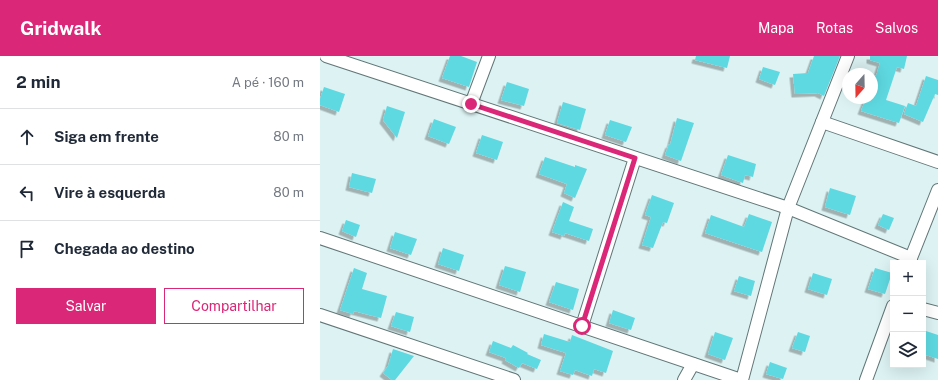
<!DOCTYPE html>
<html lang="pt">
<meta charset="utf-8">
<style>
:root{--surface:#fff;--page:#f6f6f7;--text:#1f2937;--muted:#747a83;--line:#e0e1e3;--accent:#db2777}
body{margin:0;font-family:"Public Sans",sans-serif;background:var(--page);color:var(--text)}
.controls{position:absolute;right:12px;bottom:12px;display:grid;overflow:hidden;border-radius:0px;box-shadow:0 4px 16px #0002}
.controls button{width:36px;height:36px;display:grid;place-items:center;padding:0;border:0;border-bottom:1px solid var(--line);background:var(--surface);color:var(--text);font:20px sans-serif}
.compass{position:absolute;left:522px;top:12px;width:36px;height:36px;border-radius:50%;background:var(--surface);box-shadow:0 4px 16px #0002;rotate:200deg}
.stop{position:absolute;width:12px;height:12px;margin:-9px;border:3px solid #db2777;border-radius:50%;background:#fff}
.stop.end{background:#db2777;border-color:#fff;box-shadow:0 1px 4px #0008}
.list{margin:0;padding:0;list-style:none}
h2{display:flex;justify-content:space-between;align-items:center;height:52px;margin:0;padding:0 16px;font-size:17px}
h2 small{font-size:13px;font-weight:400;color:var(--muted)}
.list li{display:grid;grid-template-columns:26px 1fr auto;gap:12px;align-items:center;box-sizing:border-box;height:56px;padding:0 16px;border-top:1px solid var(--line)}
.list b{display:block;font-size:15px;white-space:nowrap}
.list em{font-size:13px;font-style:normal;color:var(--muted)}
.actions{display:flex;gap:8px;padding:12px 16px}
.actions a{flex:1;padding:9px 0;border:1px solid var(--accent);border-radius:0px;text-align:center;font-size:14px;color:var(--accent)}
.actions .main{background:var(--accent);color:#fff}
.icon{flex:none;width:22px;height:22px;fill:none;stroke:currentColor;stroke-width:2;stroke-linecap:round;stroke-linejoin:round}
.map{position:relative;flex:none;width:618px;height:324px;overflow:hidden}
header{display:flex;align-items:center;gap:24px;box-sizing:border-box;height:56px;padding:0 20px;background:var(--accent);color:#fff}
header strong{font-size:19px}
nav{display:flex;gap:22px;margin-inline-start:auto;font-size:14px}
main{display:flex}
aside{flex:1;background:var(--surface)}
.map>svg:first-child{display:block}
.building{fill:#5fd9e1;filter:url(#shadow)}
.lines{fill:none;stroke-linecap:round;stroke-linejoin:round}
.street-casing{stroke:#627677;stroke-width:14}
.street{stroke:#fff;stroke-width:12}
.route{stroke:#db2777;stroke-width:5}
</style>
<header>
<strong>Gridwalk</strong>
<nav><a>Mapa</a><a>Rotas</a><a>Salvos</a></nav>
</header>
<main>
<aside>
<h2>2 min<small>A pé · 160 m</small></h2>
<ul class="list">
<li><svg class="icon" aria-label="ahead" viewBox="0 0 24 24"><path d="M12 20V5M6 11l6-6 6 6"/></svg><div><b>Siga em frente</b></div><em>80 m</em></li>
<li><svg class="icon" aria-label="left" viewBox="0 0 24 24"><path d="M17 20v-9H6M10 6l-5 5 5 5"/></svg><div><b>Vire à esquerda</b></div><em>80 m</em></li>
<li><svg class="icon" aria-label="arrive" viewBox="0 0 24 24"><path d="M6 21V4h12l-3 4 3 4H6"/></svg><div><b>Chegada ao destino</b></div></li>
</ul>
<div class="actions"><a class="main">Salvar</a><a>Compartilhar</a></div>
</aside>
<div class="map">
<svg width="618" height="324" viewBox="0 0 618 324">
<defs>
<filter id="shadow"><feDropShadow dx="-3.5" dy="3.5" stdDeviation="0" flood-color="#0004"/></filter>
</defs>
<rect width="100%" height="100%" fill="#dcf2f3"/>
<g class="building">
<polygon points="130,0 141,0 157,6 149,31 122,22"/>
<polygon points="376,0 410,0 407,12 375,4"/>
<polygon points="494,0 520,0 504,40 498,37 475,38 473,18 488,17"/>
<polygon points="550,0 587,0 584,13 577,11 566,44 585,50 579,67 541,55 546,42 552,42 552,18 556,20 560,7 550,4"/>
<polygon points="443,11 460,16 455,29 439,23"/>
<polygon points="606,20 618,24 618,39 615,38 603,66 584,58 588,47 596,50"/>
<polygon points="187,26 209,33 204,50 181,44"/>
<polygon points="4,31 25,38 19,56 0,49 0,43"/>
<polygon points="243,46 266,53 260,74 237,67"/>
<polygon points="67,50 85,56 77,82 63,64"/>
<polygon points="357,62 374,67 361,105 345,99 349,88 350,89"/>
<polygon points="114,63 136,71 129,88 108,80"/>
<polygon points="290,64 312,71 306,86 285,79"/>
<polygon points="162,79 183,86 177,104 156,97"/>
<polygon points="408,99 436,108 433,121 425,119 423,127 401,119"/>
<polygon points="225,101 255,111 255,109 267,113 255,142 244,137 247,128 219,118"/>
<polygon points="32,117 56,123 52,137 29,131"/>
<polygon points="510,132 536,140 530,159 505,151"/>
<polygon points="332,139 354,147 347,167 343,166 333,192 322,189 331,161 325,159"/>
<polygon points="243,146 254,151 249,165 273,173 269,185 245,177 244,180 232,176"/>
<polygon points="429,158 452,166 442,196 385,177 391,159 424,171"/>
<polygon points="563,158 574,162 569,174 558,169"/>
<polygon points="26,164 40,169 36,181 22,175"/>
<polygon points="75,176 97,183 91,199 70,192"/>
<polygon points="123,192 144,199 139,215 118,208"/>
<polygon points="185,210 206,216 200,236 179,229"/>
<polygon points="34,212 47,217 42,233 67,240 61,262 34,255 33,258 20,254"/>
<polygon points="555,212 572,217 565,238 548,233"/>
<polygon points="493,217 512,223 507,239 488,233"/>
<polygon points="419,220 435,225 431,240 414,235"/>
<polygon points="236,226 259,233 253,254 229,246"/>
<polygon points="293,254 315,262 311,274 289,267"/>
<polygon points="76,256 94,261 90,276 71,270"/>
<polygon points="603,274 618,279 618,303 603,298"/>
<polygon points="395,276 413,282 405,304 388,298"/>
<polygon points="478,276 490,280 485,296 472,292"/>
<polygon points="224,278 250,286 252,279 293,295 286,317 274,313 272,320 255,314 253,319 240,315 246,297 221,289"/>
<polygon points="173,285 191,292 193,289 208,297 207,298 221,304 217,313 202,307 199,312 185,304 186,302 169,296"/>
<polygon points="73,293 94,300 75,324 72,324 63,317 68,310"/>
<polygon points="450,306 467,312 463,323 446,318"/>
</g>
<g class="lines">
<defs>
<g id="street">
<polyline points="6,0 468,152 591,202"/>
<polyline points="151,48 169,0"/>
<polyline points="502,66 618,106"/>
<polyline points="0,182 421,324"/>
<polyline points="589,207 618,134"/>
<polyline points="603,253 618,257"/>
<polyline points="0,259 194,324"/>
<polyline points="262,270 315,102"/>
<polyline points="364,324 373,308"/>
<polyline points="422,324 468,152 528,0"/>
<polyline points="546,324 573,250"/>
</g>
</defs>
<use href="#street" class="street-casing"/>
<use href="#street" class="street"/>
</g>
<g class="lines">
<polyline class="route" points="151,48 315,102 262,270"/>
</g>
</svg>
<div class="controls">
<button>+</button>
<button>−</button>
<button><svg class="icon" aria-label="layers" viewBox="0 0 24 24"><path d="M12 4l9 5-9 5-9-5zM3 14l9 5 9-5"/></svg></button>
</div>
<svg class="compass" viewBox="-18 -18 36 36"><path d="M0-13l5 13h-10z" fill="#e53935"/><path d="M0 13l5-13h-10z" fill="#747a83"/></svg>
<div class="stop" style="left:262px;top:270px"></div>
<div class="stop end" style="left:151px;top:48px"></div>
</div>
</main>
